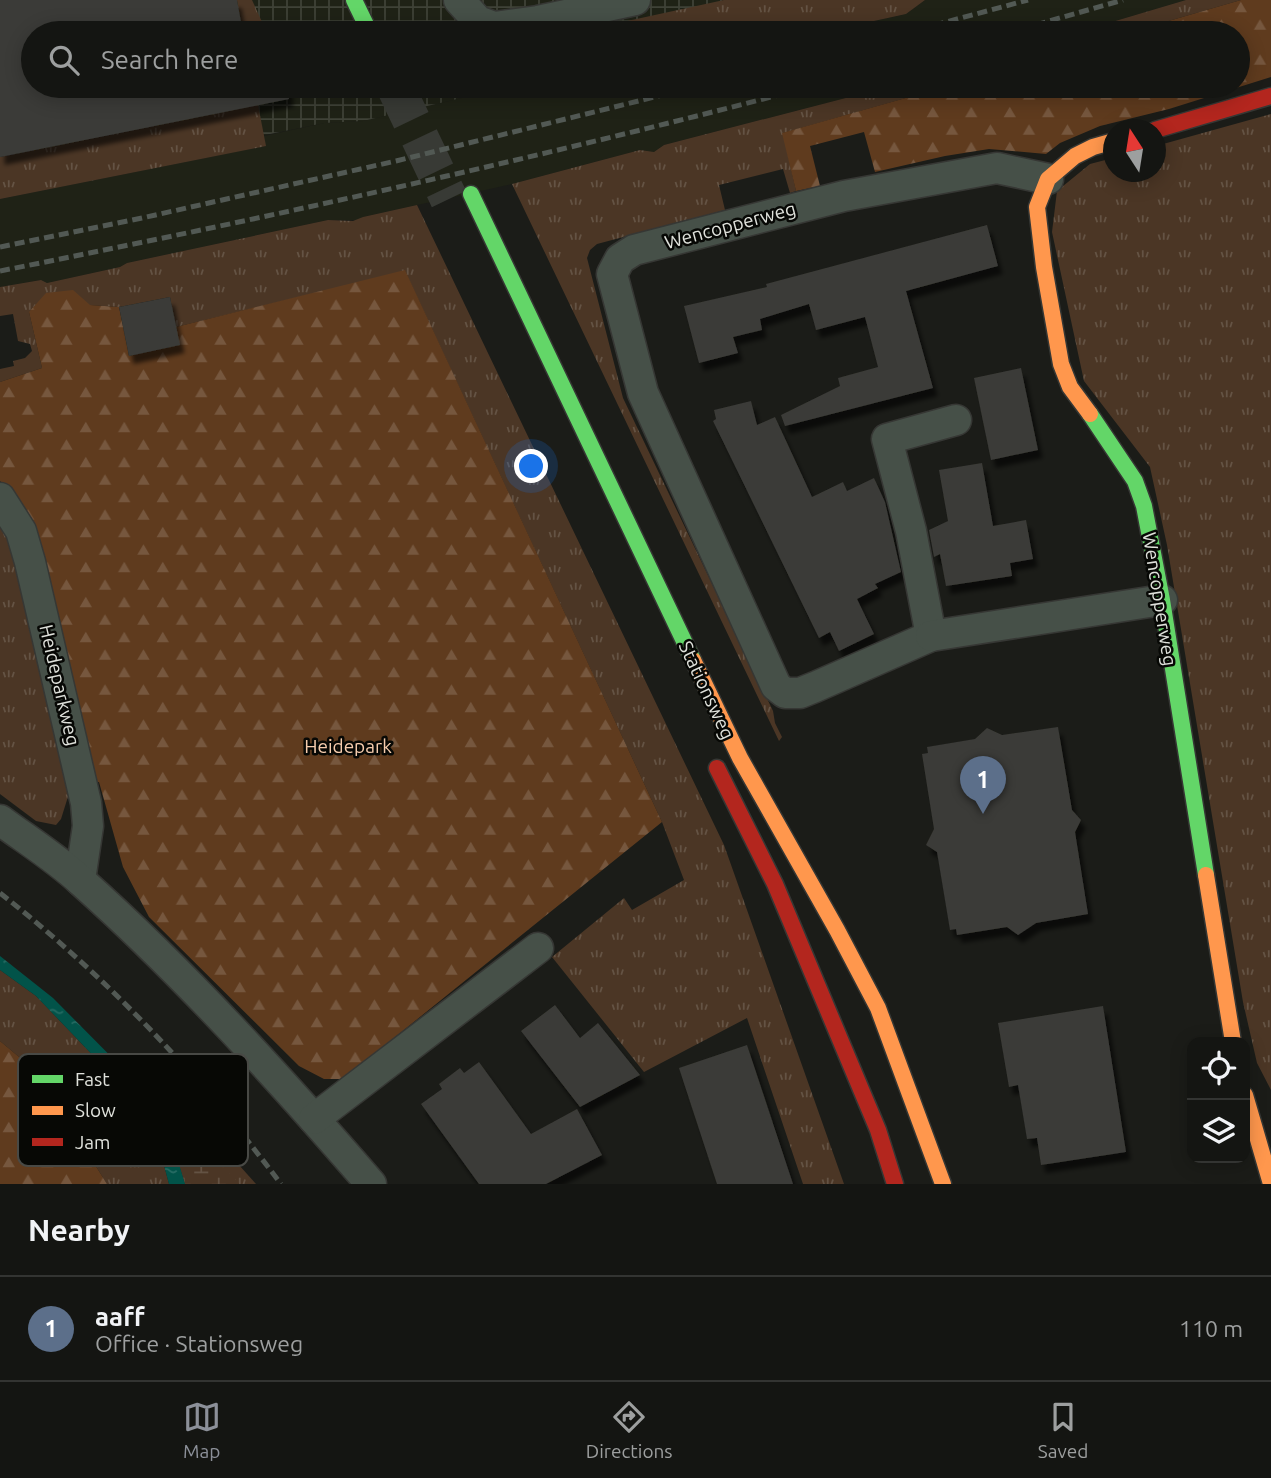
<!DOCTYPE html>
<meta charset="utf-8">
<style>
:root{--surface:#141512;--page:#212220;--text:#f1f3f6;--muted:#9d9f9f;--line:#333432;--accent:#8c9099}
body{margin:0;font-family:Ubuntu,sans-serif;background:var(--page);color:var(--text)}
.controls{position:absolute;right:21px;bottom:21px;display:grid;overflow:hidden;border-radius:14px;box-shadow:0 4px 18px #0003}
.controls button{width:63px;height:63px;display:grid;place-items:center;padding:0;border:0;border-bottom:2px solid var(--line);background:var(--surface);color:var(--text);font:35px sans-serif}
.compass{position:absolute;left:1103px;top:119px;width:63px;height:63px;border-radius:50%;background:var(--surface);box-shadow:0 4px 18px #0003;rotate:348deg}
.you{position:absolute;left:532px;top:467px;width:24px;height:24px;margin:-18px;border:5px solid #fff;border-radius:50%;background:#1a73e8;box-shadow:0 0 0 10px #1a73e833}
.badge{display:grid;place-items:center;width:46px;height:46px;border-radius:50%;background:var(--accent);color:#fff;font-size:23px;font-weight:700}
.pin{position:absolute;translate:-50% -58px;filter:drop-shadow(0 2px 4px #0008)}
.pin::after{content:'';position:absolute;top:37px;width:24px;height:21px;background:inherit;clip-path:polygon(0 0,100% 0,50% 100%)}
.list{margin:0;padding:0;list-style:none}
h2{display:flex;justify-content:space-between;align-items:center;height:91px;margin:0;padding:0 28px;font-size:30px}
h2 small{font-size:23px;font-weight:400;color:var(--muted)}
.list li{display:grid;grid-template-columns:46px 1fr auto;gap:21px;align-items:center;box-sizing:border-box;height:105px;padding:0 28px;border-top:2px solid var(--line)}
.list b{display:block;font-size:26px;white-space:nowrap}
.list p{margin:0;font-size:23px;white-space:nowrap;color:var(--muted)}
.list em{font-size:23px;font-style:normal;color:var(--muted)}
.icon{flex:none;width:38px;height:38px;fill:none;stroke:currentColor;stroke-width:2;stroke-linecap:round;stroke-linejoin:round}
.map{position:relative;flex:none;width:1271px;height:1184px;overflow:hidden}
.search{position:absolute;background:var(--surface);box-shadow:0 4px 18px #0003;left:21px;right:21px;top:21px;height:77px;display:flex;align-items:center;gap:18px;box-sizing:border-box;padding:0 24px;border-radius:38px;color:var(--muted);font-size:26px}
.sheet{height:196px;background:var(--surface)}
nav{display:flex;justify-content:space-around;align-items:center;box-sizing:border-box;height:98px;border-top:2px solid var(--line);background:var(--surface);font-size:19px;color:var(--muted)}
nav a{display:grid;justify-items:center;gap:4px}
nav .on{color:var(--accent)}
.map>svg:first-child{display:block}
.built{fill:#1f2216}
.industrial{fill:url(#industrial-grid)}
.grass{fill:url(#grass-tufts)}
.forest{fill:url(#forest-firs)}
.wetland{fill:url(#wetland-marsh)}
.water{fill:url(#water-ripples)}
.building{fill:#3b3b37;filter:url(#shadow)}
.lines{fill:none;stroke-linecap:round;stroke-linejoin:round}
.secondary-tunnel{stroke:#383a35;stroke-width:38;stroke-dasharray:38 19;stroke-linecap:butt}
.street-casing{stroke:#363734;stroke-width:33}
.fast-casing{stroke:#363734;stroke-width:19}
.slow-casing{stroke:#363734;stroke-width:19}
.jam-casing{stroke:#363734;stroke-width:19}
.street{stroke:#465048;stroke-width:30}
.fast{stroke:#63d668;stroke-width:16}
.slow{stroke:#ff974d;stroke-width:16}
.jam{stroke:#b3261e;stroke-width:16}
.rail{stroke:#525954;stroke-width:5;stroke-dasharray:10 5;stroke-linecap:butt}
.labels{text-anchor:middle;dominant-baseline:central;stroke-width:5;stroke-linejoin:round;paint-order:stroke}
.street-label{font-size:19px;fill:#dfe1db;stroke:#070805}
.park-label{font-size:19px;fill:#f6ccad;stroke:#070805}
.key{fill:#070805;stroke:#484945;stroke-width:2}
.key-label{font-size:19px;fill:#dfe1db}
</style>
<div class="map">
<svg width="1271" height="1184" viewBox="0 0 1271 1184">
<defs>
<pattern id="industrial-grid" width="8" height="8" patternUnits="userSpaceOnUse" patternTransform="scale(1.75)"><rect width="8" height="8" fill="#1f2216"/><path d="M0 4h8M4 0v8" fill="none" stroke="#3f4237"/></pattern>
<pattern id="grass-tufts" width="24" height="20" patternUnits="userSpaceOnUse" patternTransform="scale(1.75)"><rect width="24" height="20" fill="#4b3625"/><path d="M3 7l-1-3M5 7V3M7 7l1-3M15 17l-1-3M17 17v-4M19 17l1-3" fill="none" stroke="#645344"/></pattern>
<pattern id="forest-firs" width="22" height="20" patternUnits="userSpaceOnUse" patternTransform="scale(1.75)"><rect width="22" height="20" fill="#5f3b1e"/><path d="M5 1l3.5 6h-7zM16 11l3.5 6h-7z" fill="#76573e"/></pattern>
<pattern id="wetland-marsh" width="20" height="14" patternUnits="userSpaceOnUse" patternTransform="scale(1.75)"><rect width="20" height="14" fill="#4b3625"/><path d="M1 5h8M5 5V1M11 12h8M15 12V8" fill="none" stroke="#645344"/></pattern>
<pattern id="water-ripples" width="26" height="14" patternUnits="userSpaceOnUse" patternTransform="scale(1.75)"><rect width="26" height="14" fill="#025349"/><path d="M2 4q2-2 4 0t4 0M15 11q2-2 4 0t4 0" fill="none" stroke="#266b63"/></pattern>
<filter id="shadow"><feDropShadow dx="4.5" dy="8" stdDeviation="2" flood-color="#0009"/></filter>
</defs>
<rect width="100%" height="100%" fill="#1b1c18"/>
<g class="built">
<polygon points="925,0 1186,0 1075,33 819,33 906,14"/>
<polygon points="513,86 512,89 521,91 551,86 892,86 664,145 654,152 640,150 512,184 363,217 359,220 328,220 127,263 120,267 47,283 40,280 0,287 0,199 265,146 264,136 324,123 363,121"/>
</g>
<polygon class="industrial" points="0,0 840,0 692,33 33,33 33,86 513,86 363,121 324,123 147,159 140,126 0,154"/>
<g class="grass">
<polygon points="237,0 252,0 267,33 243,33"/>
<polygon points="724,0 925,0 906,14 819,33 572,33"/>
<polygon points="1186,0 1241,0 1127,33 1075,33"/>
<polygon points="892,86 948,86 783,133 796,191 790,193 783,169 719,185 725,210 597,244 590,250 587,258 623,398 773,711 775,723 782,737 779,741 512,184 640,150 654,152 664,145"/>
<polygon points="258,105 266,146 0,199 0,157"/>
<polygon points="1271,114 1271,1090 1257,1063 1243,1002 1167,545 1150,467 1084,381 1052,232 1057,191 1090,164 1113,158 1114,172 1156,172 1156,146"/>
<polygon points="417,205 724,845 844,1184 803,1184 747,1018 644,1072 552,957 624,898 632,910 684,880 662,822 405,271 176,327 170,297 119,307 90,305 29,312 42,368 0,382 0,369 14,366 13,361 25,358 32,351 30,344 18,341 13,314 0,316 0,287 41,280 47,283 120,267 127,263 328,220 353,221 363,217"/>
<polygon points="0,516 10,533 71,787 61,819 56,825 36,821 0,794"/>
<polygon points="0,970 36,996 126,1090 159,1147 169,1184 107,1184 37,1072 0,1041"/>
<polygon points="187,1107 256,1184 185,1184 162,1108"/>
</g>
<g class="forest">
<polygon points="1241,0 1271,0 1271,77 1169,109 1100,126 1060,143 1046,154 989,149 945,156 875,172 864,132 810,146 820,186 796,191 782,133 948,86 1238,86 1238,33 1127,33"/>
<polygon points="405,270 662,822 343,1079 324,1079 299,1066 149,917 123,867 99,782 92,783 14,497 0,481 0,382 42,368 29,312 46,293 73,290 90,305 119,307 129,356 179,345 176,327"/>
<polygon points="0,1041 37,1072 107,1184 0,1184"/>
</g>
<polygon class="wetland" points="162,1108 237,1181 239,1184 185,1184"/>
<polygon class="water" points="0,956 53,998 162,1108 185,1184 169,1184 159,1147 126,1090 36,996 0,970"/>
<g class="building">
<polygon points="0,0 237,0 243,33 33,33 33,86 288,86 289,99 0,157"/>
<polygon points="987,225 998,266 906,291 933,388 785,426 781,415 840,386 838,378 878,367 865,317 816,330 809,304 760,319 762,330 733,337 738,353 699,363 684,306 767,287 766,284"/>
<polygon points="170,297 180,345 129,356 119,307"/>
<polygon points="1021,368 1038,450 991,460 974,378"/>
<polygon points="751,401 757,425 775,417 812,497 843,482 847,491 874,478 885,502 901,572 875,584 878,588 857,599 874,634 839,651 830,632 819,638 713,421 716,419 714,410"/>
<polygon points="982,463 993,526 1026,520 1033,559 1010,563 1012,576 946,586 940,554 934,557 929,530 948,521 939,470"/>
<polygon points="1058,727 1072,810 1081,820 1075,832 1088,914 1036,923 1018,935 1007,927 957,935 956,929 950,930 937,852 926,845 934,829 922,754 928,753 927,747 975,739 987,728 1002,735"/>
<polygon points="555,1005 580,1038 598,1023 640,1075 580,1107 521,1031"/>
<polygon points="1103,1006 1126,1152 1041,1165 1037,1138 1027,1139 1018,1085 1009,1087 998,1023"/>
<polygon points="747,1045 793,1184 717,1184 679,1068"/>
<polygon points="479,1062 531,1134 577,1109 602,1155 546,1184 479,1184 421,1104 442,1089 439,1084 460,1068 464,1073"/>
</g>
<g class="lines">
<polyline class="secondary-tunnel" points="395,86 449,199"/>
<defs>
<g id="street">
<polyline points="459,0 478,21 494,27 538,21 635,0"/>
<polyline points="956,420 887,439 911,531 931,636 815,687 800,693 785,693 776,686 643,393 612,274 620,259 634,250 844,196 997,168 1048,179"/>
<polyline points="0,498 21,531 30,562 86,803 88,826 80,880"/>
<polyline points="931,636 1162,600"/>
<path d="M0 820C27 840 56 858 81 881 185 974 280 1079 371 1184"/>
<polyline points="314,1119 538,948"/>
</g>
<g id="fast">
<polyline points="354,0 370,33"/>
<polyline points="471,194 693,660"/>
<polyline points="1090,414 1135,481 1144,506 1162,600 1206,875"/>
</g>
<g id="slow">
<polyline points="1090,414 1070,387 1061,364 1044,267 1037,207 1048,179 1075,156 1093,147 1114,141"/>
<polyline points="693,660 740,758 837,930 878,1008 943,1184"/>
<polyline points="1206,875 1233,1042"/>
<polyline points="1245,1095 1271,1184"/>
</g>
<g id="jam">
<polyline points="1155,130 1271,96"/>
<polyline points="717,768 775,884 878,1130 895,1184"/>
</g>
</defs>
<use href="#street" class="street-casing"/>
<use href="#fast" class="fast-casing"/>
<use href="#slow" class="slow-casing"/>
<use href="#jam" class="jam-casing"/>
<use href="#street" class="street"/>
<use href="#fast" class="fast"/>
<use href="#slow" class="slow"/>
<use href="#jam" class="jam"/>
<g class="rail">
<polyline points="905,33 1028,0"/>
<polyline points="1007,33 1123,0"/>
<polyline points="0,247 142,218 396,161 699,86"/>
<path d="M0 271C273 217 544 157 813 86"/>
<path d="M0 893C107 977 200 1076 281 1184"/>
</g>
</g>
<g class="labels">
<g class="street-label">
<text transform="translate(730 225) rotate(-15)">Wencopperweg</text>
<text transform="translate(1160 599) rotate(81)">Wencopperweg</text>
<text transform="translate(60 685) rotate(77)">Heideparkweg</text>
<text transform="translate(707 690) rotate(65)">Stationsweg</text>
</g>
<g class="park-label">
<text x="348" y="746">Heidepark</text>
</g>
</g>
<rect x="18" y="1054" width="230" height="112" rx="10" class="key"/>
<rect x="32" y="1075" width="31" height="8" fill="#63d668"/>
<rect x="32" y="1106" width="31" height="9" fill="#ff974d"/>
<rect x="32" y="1138" width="31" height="8" fill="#b3261e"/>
<g class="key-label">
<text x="75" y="1086">Fast</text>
<text x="75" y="1117">Slow</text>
<text x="75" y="1149">Jam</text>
</g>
</svg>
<div class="controls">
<button><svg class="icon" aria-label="locate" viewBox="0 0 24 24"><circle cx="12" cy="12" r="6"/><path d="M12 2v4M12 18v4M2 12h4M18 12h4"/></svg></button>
<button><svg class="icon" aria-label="layers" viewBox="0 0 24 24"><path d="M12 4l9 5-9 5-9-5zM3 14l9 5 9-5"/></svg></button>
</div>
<svg class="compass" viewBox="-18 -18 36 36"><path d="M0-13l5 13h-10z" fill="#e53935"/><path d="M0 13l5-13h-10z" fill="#9d9f9f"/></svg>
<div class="you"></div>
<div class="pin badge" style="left:983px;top:814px;background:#5c6f8a">1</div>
<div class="search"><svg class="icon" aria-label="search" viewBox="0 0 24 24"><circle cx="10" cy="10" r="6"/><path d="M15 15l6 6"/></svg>Search here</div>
</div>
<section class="sheet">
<h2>Nearby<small></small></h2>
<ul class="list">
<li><span class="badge" style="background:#5c6f8a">1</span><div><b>aaff</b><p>Office · Stationsweg</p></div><em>110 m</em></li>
</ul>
</section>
<nav>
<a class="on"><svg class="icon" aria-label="map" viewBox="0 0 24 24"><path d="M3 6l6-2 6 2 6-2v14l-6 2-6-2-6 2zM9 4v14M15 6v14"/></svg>Map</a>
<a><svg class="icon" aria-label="directions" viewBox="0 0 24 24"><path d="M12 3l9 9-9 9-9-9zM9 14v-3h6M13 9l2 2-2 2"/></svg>Directions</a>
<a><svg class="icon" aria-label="saved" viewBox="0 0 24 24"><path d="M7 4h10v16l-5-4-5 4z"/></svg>Saved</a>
</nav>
